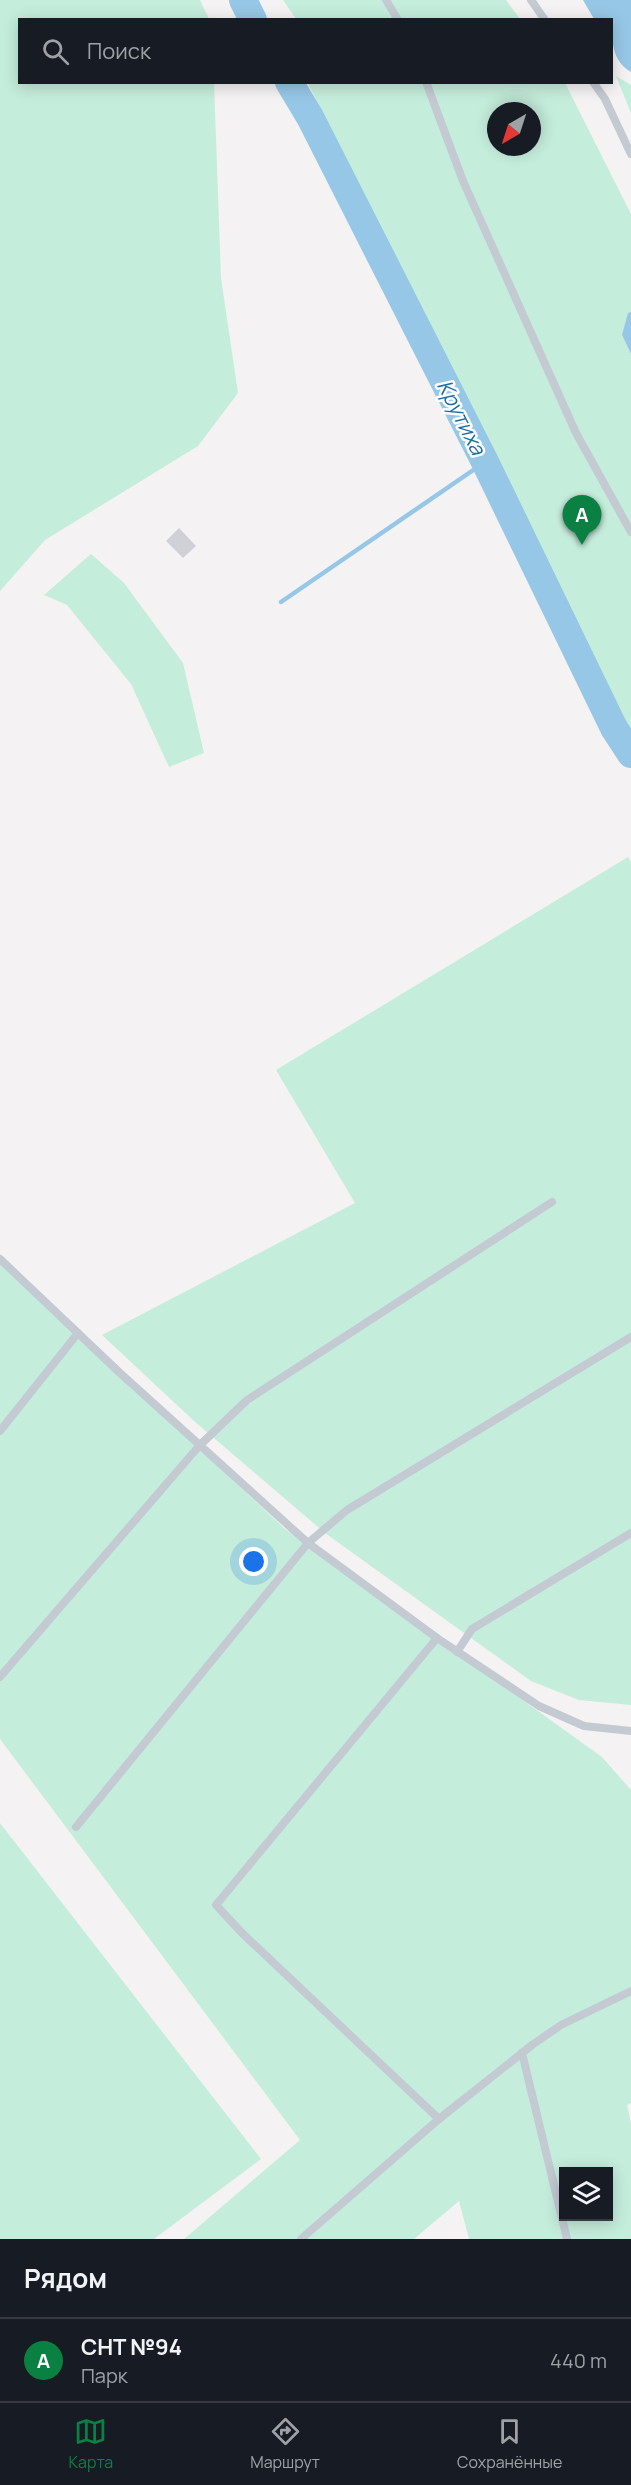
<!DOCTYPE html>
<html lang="ru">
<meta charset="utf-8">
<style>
:root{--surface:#171b24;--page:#20242c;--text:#f1f3f6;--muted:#9ea1a6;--line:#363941;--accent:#0b8043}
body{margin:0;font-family:Manrope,sans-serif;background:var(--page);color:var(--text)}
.controls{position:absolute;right:18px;bottom:18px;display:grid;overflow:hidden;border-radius:0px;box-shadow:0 3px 15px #0003}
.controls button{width:54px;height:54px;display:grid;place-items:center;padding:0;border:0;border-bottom:2px solid var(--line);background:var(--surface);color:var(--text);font:30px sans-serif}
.compass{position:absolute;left:487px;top:102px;width:54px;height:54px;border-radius:50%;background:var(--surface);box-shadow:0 3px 15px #0003;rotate:219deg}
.you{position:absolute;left:254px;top:1562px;width:21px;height:21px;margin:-15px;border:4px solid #fff;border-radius:50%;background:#1a73e8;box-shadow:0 0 0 9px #1a73e833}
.badge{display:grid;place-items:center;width:39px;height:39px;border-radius:50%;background:var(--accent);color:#fff;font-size:20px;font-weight:700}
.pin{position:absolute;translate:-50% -50px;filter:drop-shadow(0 2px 3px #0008)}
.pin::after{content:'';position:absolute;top:32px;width:21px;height:18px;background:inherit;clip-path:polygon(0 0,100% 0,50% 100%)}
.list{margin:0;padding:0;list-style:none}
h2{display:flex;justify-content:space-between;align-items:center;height:78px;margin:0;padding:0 24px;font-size:26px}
h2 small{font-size:20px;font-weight:400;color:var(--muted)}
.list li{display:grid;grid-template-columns:39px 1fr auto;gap:18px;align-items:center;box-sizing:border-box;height:84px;padding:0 24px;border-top:2px solid var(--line)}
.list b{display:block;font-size:22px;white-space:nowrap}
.list p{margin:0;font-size:20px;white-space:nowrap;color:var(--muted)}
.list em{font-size:20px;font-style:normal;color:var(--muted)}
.icon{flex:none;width:33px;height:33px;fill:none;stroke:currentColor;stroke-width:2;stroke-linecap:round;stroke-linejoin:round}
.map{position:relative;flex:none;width:631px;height:2239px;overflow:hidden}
.search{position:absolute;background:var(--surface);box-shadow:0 3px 15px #0003;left:18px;right:18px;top:18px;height:66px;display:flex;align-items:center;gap:15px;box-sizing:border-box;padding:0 21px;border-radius:0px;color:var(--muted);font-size:22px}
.sheet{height:162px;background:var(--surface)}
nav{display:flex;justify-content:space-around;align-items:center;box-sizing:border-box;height:84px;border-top:2px solid var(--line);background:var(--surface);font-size:16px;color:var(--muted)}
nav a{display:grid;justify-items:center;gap:3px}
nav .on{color:var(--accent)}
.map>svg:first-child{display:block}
.green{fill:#c5eddc;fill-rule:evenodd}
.water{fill:#96c7e6}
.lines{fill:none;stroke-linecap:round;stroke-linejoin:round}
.stream{stroke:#96c7e6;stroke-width:4.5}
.river{stroke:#96c7e6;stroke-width:28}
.building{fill:#cfd1d6}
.lane{stroke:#c4cad2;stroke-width:8}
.labels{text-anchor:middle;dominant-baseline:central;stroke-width:5;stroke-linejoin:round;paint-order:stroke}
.water-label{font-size:21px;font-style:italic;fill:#196da3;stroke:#fff}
</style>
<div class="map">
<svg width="631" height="2239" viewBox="0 0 631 2239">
<rect width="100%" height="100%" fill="#f4f2f2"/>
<g class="green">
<polygon points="0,0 200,0 209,19 20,20 20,82 214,83 221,278 238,393 198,446 45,540 0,591"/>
<polygon points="283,0 506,0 520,19 296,19"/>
<polygon points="616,76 631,85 631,113"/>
<path d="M308 83H565L631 214V313L622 335 631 354V747L624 737 403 274ZM496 111H532V147H496Z"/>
<polygon points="91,554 124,583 183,663 204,753 169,767 131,684 67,605 44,595"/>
<polygon points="628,857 631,862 631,1705 579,1700 531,1681 325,1533 194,1421 102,1335 355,1203 276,1070"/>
<path d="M0 1262 285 1529 602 1757 631 1790V2103L627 2105 631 2124V2239H469L459 2201 414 2239H184L300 2140 0 1739ZM564 2172H608V2216H564Z"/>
<polygon points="0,1823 261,2159 154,2239 0,2239"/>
</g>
<g class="water">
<path d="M583 0H631V72C611 60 612 40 612 20L594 19Z"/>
<polygon points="631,312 631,354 622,335 628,313"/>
</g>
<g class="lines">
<polyline class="stream" points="281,602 485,462"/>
<g class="river">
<polyline points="243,0 253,20"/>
<polyline points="289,82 310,117 485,462 614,728 631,754"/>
</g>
</g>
<polygon class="building" points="179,528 196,546 183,558 166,541"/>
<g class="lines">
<g class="lane">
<polyline points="386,0 398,20"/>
<polyline points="531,0 545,20"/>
<polyline points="426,82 463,181 576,433 631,532"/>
<polyline points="593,82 605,99 631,154"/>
<polyline points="0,1259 120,1373 308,1543 437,1638 539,1706 584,1726 631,1731"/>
<polyline points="0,1431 78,1333"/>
<polyline points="457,1652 472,1629 631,1533"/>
<polyline points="0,1677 199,1446 247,1400 552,1202"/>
<polyline points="76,1827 308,1543 347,1510 631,1337"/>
<polyline points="522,2053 567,2239"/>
<polyline points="439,2119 532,2045 561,2025 631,1991"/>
<polyline points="301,2239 439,2119 242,1933 216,1905 437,1638"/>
</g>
</g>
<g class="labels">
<g class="water-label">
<text transform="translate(462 417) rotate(63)">Крутиха</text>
</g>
</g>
</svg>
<div class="controls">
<button><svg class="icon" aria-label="layers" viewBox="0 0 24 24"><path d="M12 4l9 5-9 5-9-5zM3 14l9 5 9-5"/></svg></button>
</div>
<svg class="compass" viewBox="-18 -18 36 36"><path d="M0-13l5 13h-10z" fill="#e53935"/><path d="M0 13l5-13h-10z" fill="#9ea1a6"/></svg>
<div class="you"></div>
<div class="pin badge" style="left:582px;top:545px">A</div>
<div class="search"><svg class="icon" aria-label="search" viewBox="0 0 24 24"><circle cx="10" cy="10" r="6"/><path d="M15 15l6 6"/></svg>Поиск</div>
</div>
<section class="sheet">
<h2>Рядом<small></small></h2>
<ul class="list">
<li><span class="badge">A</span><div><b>СНТ №94</b><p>Парк</p></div><em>440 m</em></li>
</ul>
</section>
<nav>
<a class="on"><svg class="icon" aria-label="map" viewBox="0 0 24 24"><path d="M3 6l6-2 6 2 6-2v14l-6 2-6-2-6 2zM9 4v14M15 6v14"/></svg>Карта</a>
<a><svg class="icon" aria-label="directions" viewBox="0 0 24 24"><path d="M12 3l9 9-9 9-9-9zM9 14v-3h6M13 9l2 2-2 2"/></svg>Маршрут</a>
<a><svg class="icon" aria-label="saved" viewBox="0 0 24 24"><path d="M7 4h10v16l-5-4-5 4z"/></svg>Сохранённые</a>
</nav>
